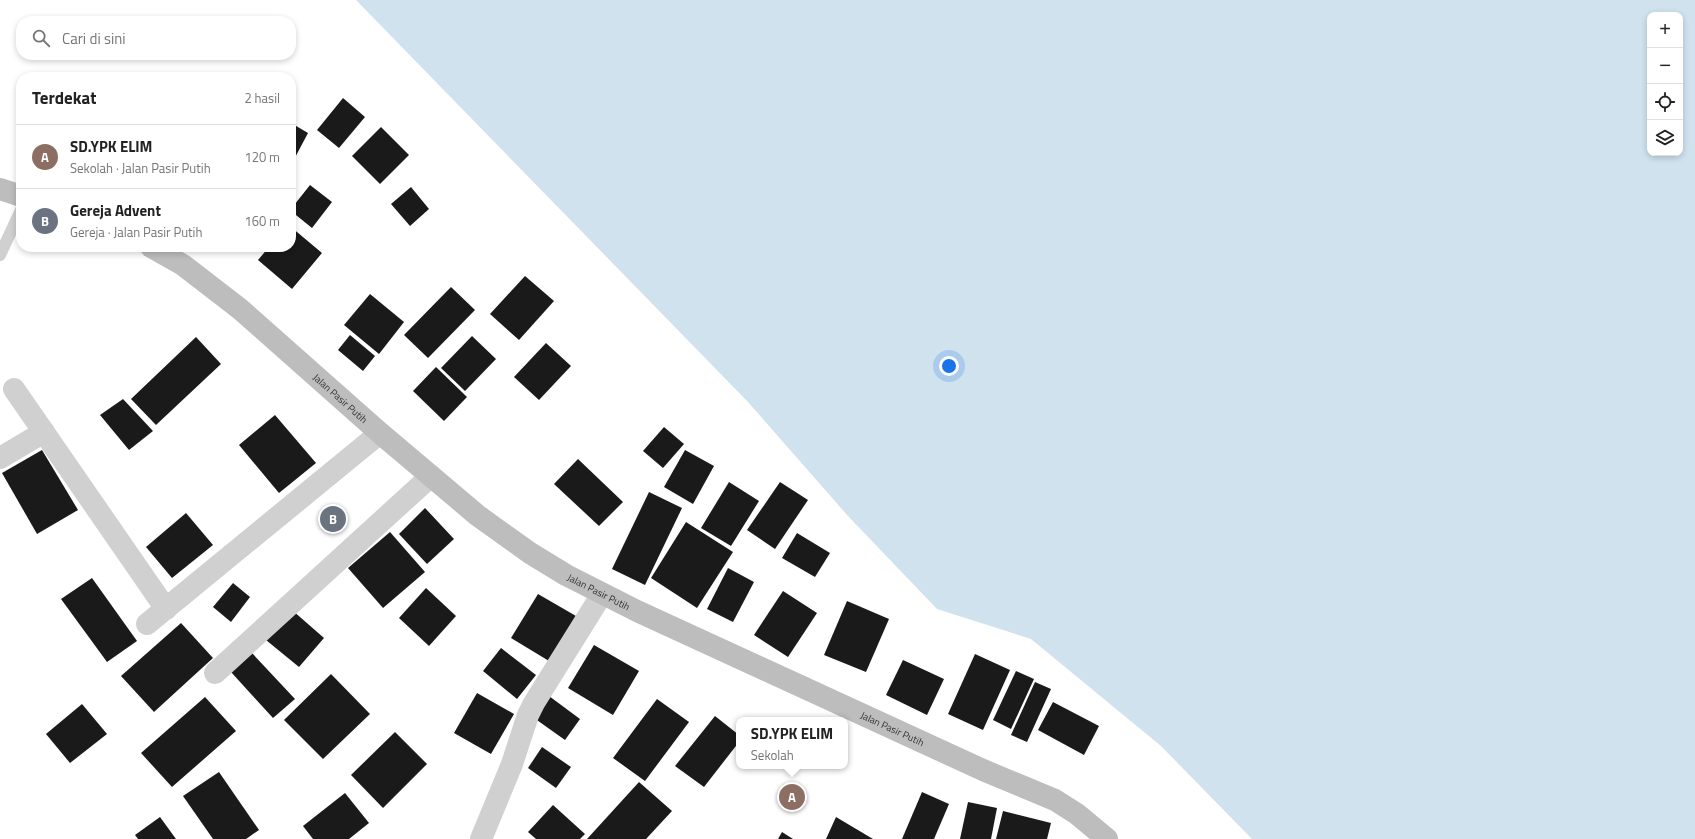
<!DOCTYPE html>
<html lang="id">
<meta charset="utf-8">
<style>
:root{--surface:#fff;--page:#f6f6f6;--text:#222;--muted:#767676;--line:#e0e0e0;--accent:#e63946}
body{margin:0;font-family:"Titillium Web",sans-serif;background:var(--page);color:var(--text)}
.controls{position:absolute;right:12px;top:12px;display:grid;overflow:hidden;border-radius:8px;box-shadow:0 2px 6px #0003}
.controls button{width:36px;height:36px;display:grid;place-items:center;padding:0;border:0;border-bottom:1px solid var(--line);background:var(--surface);color:var(--text);font:20px sans-serif}
.you{position:absolute;left:949px;top:366px;width:14px;height:14px;margin:-10px;border:3px solid #fff;border-radius:50%;background:#1a73e8;box-shadow:0 0 0 6px #1a73e833}
.badge{display:grid;place-items:center;width:26px;height:26px;border-radius:50%;background:var(--accent);color:#fff;font-size:13px;font-weight:700}
.pin{position:absolute;translate:-50% -50%;border:2px solid #fff;box-shadow:0 1px 4px #0006}
.popup{position:absolute;left:736px;top:717px;width:112px;height:52px;box-sizing:border-box;display:grid;place-content:center;border-radius:8px;background:var(--surface);filter:drop-shadow(0 1px 3px #0005);font-size:13px;white-space:nowrap;color:var(--muted)}
.popup b{font-size:15px;color:var(--text)}
.popup::after{content:'';position:absolute;left:50%;top:100%;margin-left:-8px;border:8px solid transparent;border-top-color:var(--surface)}
.list{margin:0;padding:0;list-style:none}
h2{display:flex;justify-content:space-between;align-items:center;height:52px;margin:0;padding:0 16px;font-size:17px}
h2 small{font-size:13px;font-weight:400;color:var(--muted)}
.list li{display:grid;grid-template-columns:26px 1fr auto;gap:12px;align-items:center;box-sizing:border-box;height:64px;padding:0 16px;border-top:1px solid var(--line)}
.list b{display:block;font-size:15px;white-space:nowrap}
.list p{margin:0;font-size:13px;white-space:nowrap;color:var(--muted)}
.list em{font-size:13px;font-style:normal;color:var(--muted)}
.icon{flex:none;width:22px;height:22px;fill:none;stroke:currentColor;stroke-width:2;stroke-linecap:round;stroke-linejoin:round}
.map{position:relative;flex:none;width:1695px;height:839px;overflow:hidden}
.search{position:absolute;background:var(--surface);box-shadow:0 2px 6px #0003;left:16px;top:16px;width:280px;height:44px;display:flex;align-items:center;gap:10px;box-sizing:border-box;padding:0 14px;border-radius:16px;color:var(--muted);font-size:15px}
.panel{position:absolute;background:var(--surface);box-shadow:0 2px 6px #0003;left:16px;top:72px;width:280px;height:180px;border-radius:16px}
.map>svg:first-child{display:block}
.water{fill:#cfe2ee;fill-rule:evenodd}
.building{fill:#1a1a1a}
.lines{fill:none;stroke-linecap:round;stroke-linejoin:round}
.service{stroke:#d0d0d0;stroke-width:12}
.minor{stroke:#d0d0d0;stroke-width:22}
.secondary{stroke:#bdbdbd;stroke-width:22}
.labels{text-anchor:middle;dominant-baseline:central;stroke-width:4;stroke-linejoin:round;paint-order:stroke}
.street-label{font-size:10px;fill:#333;stroke:#fff}
</style>
<div class="map">
<svg width="1695" height="839" viewBox="0 0 1695 839">
<rect width="100%" height="100%" fill="#fff"/>
<path class="water" d="M356 0H1695V839H1252L1161 746 1031 639 937 609 848 516 748 402ZM1650 15H1680V153H1650Z"/>
<g class="building">
<polygon points="343,98 365,117 339,148 317,130"/>
<polygon points="291,123 308,133 291,165"/>
<polygon points="381,127 409,155 380,184 352,156"/>
<polygon points="310,185 332,202 312,228 291,211 291,209"/>
<polygon points="411,187 429,209 410,226 391,204"/>
<polygon points="291,227 322,253 292,289 258,260 269,247 291,247"/>
<polygon points="525,276 554,301 519,340 490,314"/>
<polygon points="451,287 475,310 428,358 404,335"/>
<polygon points="370,294 404,322 379,354 344,325"/>
<polygon points="350,335 375,356 363,371 338,350"/>
<polygon points="472,336 496,359 465,391 441,368"/>
<polygon points="196,337 221,364 156,425 131,399"/>
<polygon points="546,343 571,366 539,400 514,377"/>
<polygon points="436,367 467,397 444,421 413,391"/>
<polygon points="123,399 153,431 129,450 100,415"/>
<polygon points="275,415 316,463 279,493 239,445"/>
<polygon points="664,427 684,444 663,468 643,451"/>
<polygon points="42,450 78,510 37,534 2,473"/>
<polygon points="685,450 714,466 693,504 664,487"/>
<polygon points="578,459 623,502 599,526 554,484"/>
<polygon points="729,482 759,501 731,546 701,528"/>
<polygon points="780,482 808,500 775,549 747,530"/>
<polygon points="649,492 682,508 645,585 612,569"/>
<polygon points="425,508 454,539 427,564 399,534"/>
<polygon points="186,513 213,545 172,578 146,547"/>
<polygon points="686,522 733,552 697,608 651,578"/>
<polygon points="390,532 425,572 383,608 348,568"/>
<polygon points="797,533 830,553 815,577 782,558"/>
<polygon points="728,568 754,582 733,622 707,609"/>
<polygon points="92,578 137,641 107,662 61,599"/>
<polygon points="233,583 250,597 231,622 213,607"/>
<polygon points="426,588 456,616 429,646 399,618"/>
<polygon points="783,591 817,613 788,657 754,635"/>
<polygon points="538,594 576,616 549,661 511,638"/>
<polygon points="847,601 889,619 866,672 824,655"/>
<polygon points="292,610 324,638 299,667 266,640"/>
<polygon points="181,623 213,658 154,712 121,676"/>
<polygon points="594,645 639,671 613,715 568,688"/>
<polygon points="501,648 536,675 517,699 483,671"/>
<polygon points="252,653 295,699 273,718 231,672"/>
<polygon points="975,654 1010,670 983,730 948,714"/>
<polygon points="903,660 944,679 927,715 886,695"/>
<polygon points="1016,671 1034,679 1011,729 993,720"/>
<polygon points="331,674 370,714 323,759 284,720"/>
<polygon points="1035,682 1051,689 1027,742 1011,735"/>
<polygon points="477,693 514,714 491,754 454,733"/>
<polygon points="549,696 580,719 565,740 534,718"/>
<polygon points="205,697 236,731 172,787 141,753"/>
<polygon points="657,699 689,722 645,781 613,758"/>
<polygon points="1053,702 1099,726 1084,755 1038,730"/>
<polygon points="82,704 107,734 70,763 46,734"/>
<polygon points="715,716 739,735 739,742 704,787 675,766"/>
<polygon points="395,732 427,764 383,808 351,775"/>
<polygon points="542,747 571,767 556,788 528,768"/>
<polygon points="219,772 259,830 246,839 213,839 183,796"/>
<polygon points="639,782 672,811 646,839 587,839"/>
<polygon points="922,792 949,804 934,839 902,839"/>
<polygon points="345,793 369,823 349,839 313,839 303,826"/>
<polygon points="968,802 997,808 991,839 960,839"/>
<polygon points="553,805 585,834 580,839 536,839 528,832"/>
<polygon points="1003,811 1051,823 1047,839 996,839"/>
<polygon points="160,817 176,839 138,839 135,835"/>
<polygon points="836,817 873,839 826,839"/>
<polygon points="782,832 793,839 778,839"/>
</g>
<g class="lines">
<polyline class="service" points="0,255 21,210"/>
<g class="minor">
<polyline points="14,389 166,609"/>
<polyline points="0,458 44,432"/>
<polyline points="147,624 380,433"/>
<polyline points="215,673 431,476"/>
<polyline points="481,839 512,764 528,715 534,703 602,594"/>
</g>
<g class="secondary">
<polyline points="0,189 21,196"/>
<path id="s1" d="M151 247 183 265 240 309 380 433 477 515 530 553 566 575 637 611 983 770 1055 800 1077 814 1107 839"/>
</g>
</g>
<g class="labels">
<g class="street-label">
<text stroke="none"><textPath href="#s1" startOffset="243">Jalan Pasir Putih</textPath></text>
<text stroke="none"><textPath href="#s1" startOffset="567">Jalan Pasir Putih</textPath></text>
<text stroke="none"><textPath href="#s1" startOffset="891">Jalan Pasir Putih</textPath></text>
</g>
</g>
</svg>
<div class="controls">
<button>+</button>
<button>−</button>
<button><svg class="icon" aria-label="locate" viewBox="0 0 24 24"><circle cx="12" cy="12" r="6"/><path d="M12 2v4M12 18v4M2 12h4M18 12h4"/></svg></button>
<button><svg class="icon" aria-label="layers" viewBox="0 0 24 24"><path d="M12 4l9 5-9 5-9-5zM3 14l9 5 9-5"/></svg></button>
</div>
<div class="you"></div>
<div class="pin badge" style="left:792px;top:797px;background:#8d6e63">A</div>
<div class="popup"><b>SD.YPK ELIM</b>Sekolah</div>
<div class="pin badge" style="left:333px;top:519px;background:#6b7280">B</div>
<div class="search"><svg class="icon" aria-label="search" viewBox="0 0 24 24"><circle cx="10" cy="10" r="6"/><path d="M15 15l6 6"/></svg>Cari di sini</div>
<section class="panel">
<h2>Terdekat<small>2 hasil</small></h2>
<ul class="list">
<li><span class="badge" style="background:#8d6e63">A</span><div><b>SD.YPK ELIM</b><p>Sekolah · Jalan Pasir Putih</p></div><em>120 m</em></li>
<li><span class="badge" style="background:#6b7280">B</span><div><b>Gereja Advent</b><p>Gereja · Jalan Pasir Putih</p></div><em>160 m</em></li>
</ul>
</section>
</div>
